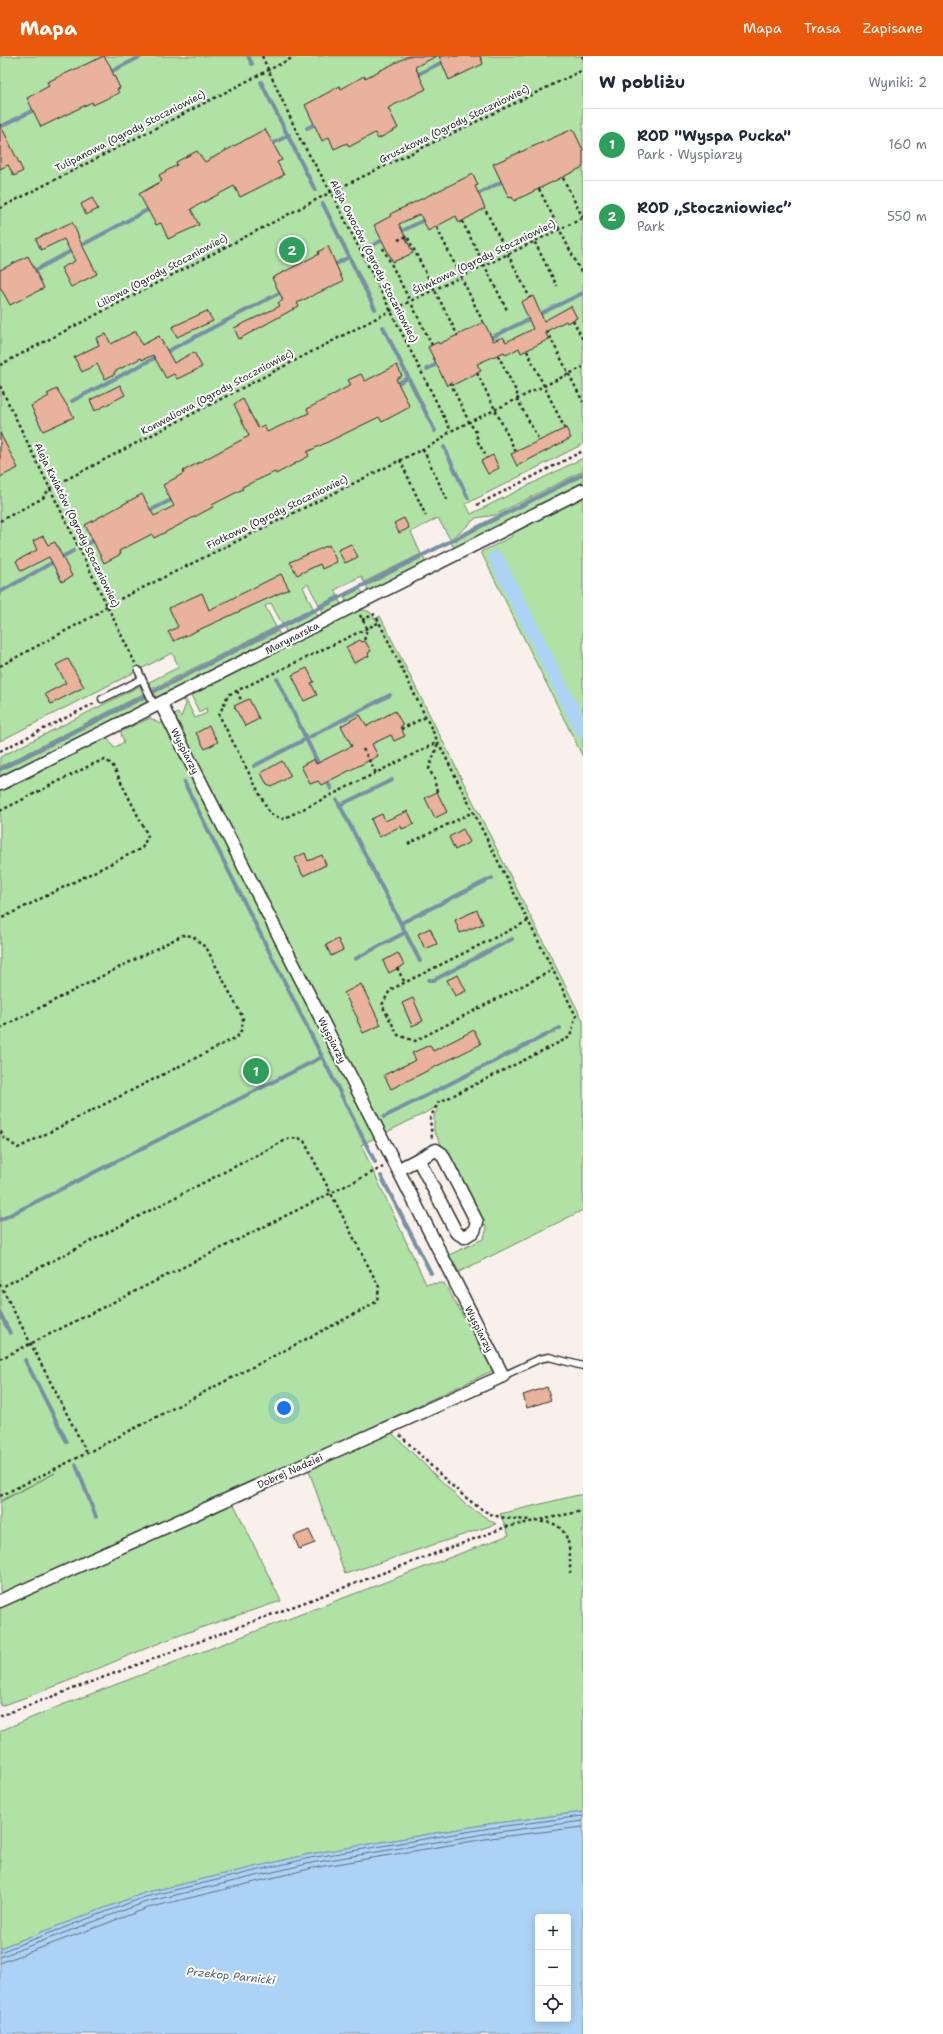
<!DOCTYPE html>
<html lang="pl">
<meta charset="utf-8">
<style>
:root{--surface:#fff;--page:#f2f2f3;--text:#1f2937;--muted:#747a83;--line:#e0e1e3;--accent:#ea580c}
body{margin:0;font-family:"Shantell Sans",sans-serif;background:var(--page);color:var(--text)}
.controls{position:absolute;right:12px;bottom:12px;display:grid;overflow:hidden;border-radius:4px;box-shadow:0 2px 10px #0003}
.controls button{width:36px;height:36px;display:grid;place-items:center;padding:0;border:0;border-bottom:1px solid var(--line);background:var(--surface);color:var(--text);font:20px sans-serif}
.you{position:absolute;left:284px;top:1352px;width:14px;height:14px;margin:-10px;border:3px solid #fff;border-radius:50%;background:#1a73e8;box-shadow:0 0 0 6px #1a73e833}
.badge{display:grid;place-items:center;width:26px;height:26px;border-radius:50%;background:var(--accent);color:#fff;font-size:13px;font-weight:700}
.pin{position:absolute;translate:-50% -50%;border:2px solid #fff;box-shadow:0 1px 4px #0006}
.list{margin:0;padding:0;list-style:none}
h2{display:flex;justify-content:space-between;align-items:center;height:52px;margin:0;padding:0 16px;font-size:17px}
h2 small{font-size:13px;font-weight:400;color:var(--muted)}
.list li{display:grid;grid-template-columns:26px 1fr auto;gap:12px;align-items:center;box-sizing:border-box;height:72px;padding:0 16px;border-top:1px solid var(--line)}
.list b{display:block;font-size:15px;white-space:nowrap}
.list p{margin:0;font-size:13px;white-space:nowrap;color:var(--muted)}
.list em{font-size:13px;font-style:normal;color:var(--muted)}
.icon{flex:none;width:22px;height:22px;fill:none;stroke:currentColor;stroke-width:2;stroke-linecap:round;stroke-linejoin:round}
.map{position:relative;flex:none;width:583px;height:1978px;overflow:hidden}
header{display:flex;align-items:center;gap:24px;box-sizing:border-box;height:56px;padding:0 20px;background:var(--accent);color:#fff}
header strong{font-size:19px}
nav{display:flex;gap:22px;margin-inline-start:auto;font-size:14px}
main{display:flex}
aside{flex:1;background:var(--surface)}
.map>svg:first-child{display:block}
.green{fill:#afe2a4;stroke:#6d8668}
.water{fill:#acd3f6;stroke:#7890a5;fill-rule:evenodd}
.lines{fill:none;stroke-linecap:round;stroke-linejoin:round}
.shore{stroke:#5f6e7c;stroke-width:1}
.stream{stroke:#7890a5;stroke-width:4}
.canal{stroke:#acd3f6;stroke-width:15}
.building{fill:#e8b29d;stroke:#2b2b2b}
.service-casing{stroke:#2b2b2b;stroke-width:9}
.minor-casing{stroke:#2b2b2b;stroke-width:15}
.path{stroke:#2b2b2b;stroke-width:2.5;stroke-dasharray:3 3;stroke-linecap:butt}
.service{stroke:#fff;stroke-width:6}
.minor{stroke:#fff;stroke-width:12}
.labels{text-anchor:middle;dominant-baseline:central;stroke-width:4;stroke-linejoin:round;paint-order:stroke}
.street-label{font-size:10px;fill:#2b2b2b;stroke:#fff}
.water-label{font-size:11px;font-style:italic;fill:#525d68;stroke:#fff}
</style>
<header>
<strong>Mapa</strong>
<nav><a>Mapa</a><a>Trasa</a><a>Zapisane</a></nav>
</header>
<main>
<div class="map">
<svg width="583" height="1978" viewBox="0 0 583 1978">
<rect width="100%" height="100%" fill="#faf0eb"/>
<filter id="ink" filterUnits="userSpaceOnUse"><feTurbulence type="fractalNoise" baseFrequency=".025" numOctaves="2"/><feDisplacementMap in="SourceGraphic" scale="8" xChannelSelector="R" yChannelSelector="G"/><feConvolveMatrix kernelMatrix="1 2 1 2 8 2 1 2 1" color-interpolation-filters="sRGB"/></filter>
<g filter="url(#ink)">
<g class="green">
<polygon points="0,0 583,0 583,388 466,448 471,458 583,402 583,415 495,459 476,462 459,477 450,483 438,462 411,476 421,498 364,526 361,520 335,534 338,540 319,549 308,528 303,531 313,552 282,568 271,547 265,550 276,571 152,633 149,626 179,611 172,597 0,685"/>
<polygon points="583,420 583,428 455,493 451,487"/>
<polygon points="583,439 583,701 481,496 511,481 515,475 528,468"/>
<polygon points="423,501 426,507 369,536 366,530"/>
<polygon points="360,533 364,539 347,548 344,541"/>
<polygon points="339,544 342,550 324,559 321,553"/>
<path d="M361 553 370 556 375 563 380 560 583 965V1154L459 1216 449 1199 483 1183 487 1173 434 1075V1060L439 1050 361 1089 426 1228 444 1227 494 1314 229 1438 281 1545C236 1560 191 1574 147 1592 98 1612 51 1634 0 1650V1551L7 1548 0 1535V1446L55 1417 0 1445V735L26 724 68 700 105 682 109 683 114 692 124 686 121 678 122 675 150 662 160 668 178 657 181 661 186 648 182 644 185 642 195 662 207 657 206 652 199 656 191 639Z"/>
<polygon points="315,555 319,562 287,578 284,571"/>
<polygon points="278,575 281,581 157,644 154,637"/>
<polygon points="140,630 143,638 0,711 0,701"/>
<polygon points="145,642 148,649 0,723 0,715"/>
<polygon points="391,1376 466,1449 496,1468 345,1518 308,1412"/>
<polygon points="578,1439 583,1439 583,1756 489,1768 310,1798 144,1837 0,1892 0,1675 62,1649 509,1479 500,1458"/>
</g>
<path class="water" d="M583 1756V1978H0V1892L144 1837 310 1798 489 1768ZM538 1861H568V1963H538Z"/>
<g class="lines">
<g class="shore">
<polyline points="0,1896 145,1841 310,1802 490,1772 583,1760"/>
<polyline points="0,1901 146,1846 311,1807 490,1777 583,1765"/>
<polyline points="0,1907 148,1852 313,1812 491,1782 583,1771"/>
</g>
<g class="stream">
<polyline points="248,0 252,8"/>
<polyline points="108,17 142,0"/>
<polyline points="414,20 455,0"/>
<polyline points="261,26 315,134"/>
<polyline points="0,71 38,52"/>
<polyline points="307,72 318,67"/>
<polyline points="268,90 289,79"/>
<polyline points="474,140 505,124"/>
<polyline points="323,148 375,253"/>
<polyline points="398,177 426,163"/>
<polyline points="367,192 387,182"/>
<polyline points="332,210 349,201"/>
<polyline points="30,217 151,152"/>
<polyline points="383,271 435,375"/>
<polyline points="486,284 583,237"/>
<polyline points="427,313 441,306"/>
<polyline points="394,329 408,322"/>
<polyline points="72,345 283,235"/>
<polyline points="444,391 468,442"/>
<polyline points="147,456 175,442"/>
<polyline points="83,490 97,482"/>
<polyline points="0,536 73,495"/>
<polyline points="277,623 320,711"/>
<polyline points="254,710 390,639"/>
<polyline points="0,713 583,418"/>
<polyline points="326,722 331,733"/>
<polyline points="184,726 375,1106"/>
<polyline points="337,744 420,905"/>
<polyline points="340,749 392,724"/>
<polyline points="401,867 492,822"/>
<polyline points="355,903 406,876"/>
<polyline points="429,924 434,924 512,883"/>
<polyline points="384,1061 560,972"/>
<polyline points="381,1120 431,1217"/>
<polyline points="0,1164 322,1001"/>
<polyline points="0,1257 10,1277"/>
<polyline points="25,1304 67,1386"/>
<polyline points="76,1409 96,1461"/>
</g>
<polyline class="canal" points="496,502 583,675"/>
</g>
<g class="building">
<polygon points="104,0 111,11 110,11 120,32 117,33 119,37 93,49 92,46 41,71 27,42 49,30 47,26"/>
<polygon points="409,0 437,0 415,11 426,33 388,52 398,72 378,83 375,77 349,91 347,87 334,93 329,81 322,85 305,49 340,30 341,33 364,20 365,22"/>
<polygon points="439,0 480,0 483,8 449,24"/>
<polygon points="0,68 23,115 14,120 8,109 0,113"/>
<polygon points="265,73 282,104 277,106 284,119 240,141 234,130 191,153 199,169 168,183 161,167 156,169 139,138 162,125 159,119 177,109 176,106 197,95 205,106"/>
<polygon points="573,73 583,94 583,111 514,145 512,141 509,142 493,108"/>
<polygon points="473,118 478,129 475,130 485,152 459,167 456,160 428,175 420,158 399,168 413,197 393,206 374,169 391,160 390,158"/>
<polygon points="92,142 98,153 86,159 81,148"/>
<polygon points="72,166 79,181 78,181 97,218 71,231 61,212 75,205 64,183 41,194 36,183"/>
<polygon points="328,190 343,225 297,247 299,250 239,283 234,272 280,250 278,247 283,244 272,222 319,198 318,196"/>
<polygon points="28,200 44,232 10,249 0,231 0,214"/>
<polygon points="533,240 544,265 571,250 577,262 567,267 566,265 545,276 549,283 521,297 519,292 506,299 504,296 477,308 481,315 453,329 452,327 447,330 428,291 438,286 439,288 484,266 493,285 503,281 506,286 533,273 521,246"/>
<polygon points="207,255 213,265 177,281 172,271"/>
<polygon points="136,275 142,289 159,280 174,307 194,296 202,311 177,323 174,318 166,322 153,299 142,304 141,302 114,316 115,318 105,323 97,308 82,316 74,301 99,289 96,282 106,278 111,288"/>
<polygon points="397,309 402,320 396,323 410,351 382,366 379,361 307,396 309,400 276,418 275,416 242,431 243,433 212,449 213,451 166,476 154,482 152,478 119,495 121,498 104,507 85,469 142,438 154,460 174,450 163,429 184,417 183,415 249,380 234,348 243,343 258,372 264,369 267,376 309,357 307,353 351,329 348,324 361,318 365,325"/>
<polygon points="120,329 125,339 95,355 90,344"/>
<polygon points="57,333 74,361 43,375 31,350 49,340 47,338"/>
<polygon points="566,372 571,382 517,410 511,398"/>
<polygon points="0,377 18,412 0,421"/>
<polygon points="493,399 499,412 488,418 481,405"/>
<polygon points="404,462 409,472 399,477 394,467"/>
<polygon points="43,480 48,489 55,486 72,520 62,526 49,501 21,515 16,505 37,494 33,485"/>
<polygon points="351,488 358,501 345,507 338,494"/>
<polygon points="329,489 337,506 322,513 320,508 297,519 290,506"/>
<polygon points="281,518 289,533 174,585 168,576 178,571 169,552 202,537 209,554"/>
<polygon points="360,584 362,586 365,585 371,595 368,597 369,600 354,607 346,591"/>
<polygon points="68,603 84,631 51,648 45,638 66,627 56,609"/>
<polygon points="307,612 314,626 311,627 317,639 304,645 292,619"/>
<polygon points="249,643 259,663 245,670 234,650"/>
<polygon points="395,655 403,669 400,671 405,680 394,685 391,679 372,688 378,700 321,729 318,725 310,728 301,710 314,703 316,708 352,690 341,670 360,659 367,670"/>
<polygon points="209,670 218,686 205,693 196,677"/>
<polygon points="282,705 291,720 272,731 267,729 261,717"/>
<polygon points="437,736 447,756 435,762 425,742"/>
<polygon points="408,755 414,768 402,773 401,770 379,781 371,763 382,758 385,765"/>
<polygon points="463,773 470,786 455,794 449,781"/>
<polygon points="305,797 308,805 322,799 326,809 303,820 295,802"/>
<polygon points="477,854 483,868 460,877 455,864"/>
<polygon points="430,872 437,888 425,893 418,878"/>
<polygon points="338,883 343,894 331,900 326,889"/>
<polygon points="398,897 404,909 389,917 383,905"/>
<polygon points="458,919 466,935 455,940 447,924"/>
<polygon points="361,928 381,969 363,977 357,964 358,963 344,937"/>
<polygon points="413,942 423,965 412,970 402,947"/>
<polygon points="474,974 481,988 391,1033 384,1019 416,1004 412,997 430,989 433,995"/>
<polygon points="547,1331 551,1344 527,1352 523,1339"/>
<polygon points="309,1474 315,1487 299,1493 294,1480"/>
</g>
<g class="lines">
<defs>
<g id="service">
<polyline points="138,614 155,651"/>
<polyline points="102,643 142,623"/>
<polyline points="503,1320 539,1303 549,1301 583,1310"/>
</g>
<g id="minor">
<polyline points="0,728 583,434"/>
<polyline points="405,1110 436,1094 442,1098 477,1166 474,1175 464,1181 456,1176 418,1103"/>
<polyline points="0,1545 503,1320 161,648"/>
</g>
</defs>
<use href="#service" class="service-casing"/>
<use href="#minor" class="minor-casing"/>
<g class="path">
<polyline points="262,0 300,83 331,136 451,375"/>
<polyline points="582,0 583,2"/>
<polyline points="563,122 583,162"/>
<polyline points="539,133 582,218"/>
<polyline points="0,152 296,0"/>
<polyline points="486,155 530,242"/>
<polyline points="462,165 507,254"/>
<polyline points="437,172 483,266"/>
<polyline points="532,181 557,230"/>
<polyline points="398,184 407,180 458,280"/>
<polyline points="383,192 410,245"/>
<polyline points="412,249 432,289"/>
<polyline points="573,264 583,284"/>
<polyline points="547,275 583,346"/>
<polyline points="527,295 565,373"/>
<polyline points="498,299 517,337 517,343 539,384"/>
<polyline points="0,309 331,136 583,14"/>
<polyline points="477,317 516,396"/>
<polyline points="450,326 469,366 476,376 478,386 487,402"/>
<polyline points="0,330 135,607"/>
<polyline points="423,393 447,444"/>
<polyline points="400,404 426,460"/>
<polyline points="477,449 583,395"/>
<polyline points="0,465 43,442 50,432 392,254 583,162"/>
<polyline points="360,559 367,572 364,585"/>
<polyline points="377,562 438,686 576,960 570,981 438,1047 430,1062 432,1083"/>
<polyline points="362,564 375,558"/>
<polyline points="378,567 228,639 219,659 270,758 283,763 438,686"/>
<polyline points="0,610 95,559 108,549 437,386 451,375 583,311"/>
<polyline points="237,635 242,646"/>
<polyline points="401,673 426,661"/>
<polyline points="363,693 376,717"/>
<polyline points="0,695 95,647"/>
<polyline points="437,736 434,722 429,713 438,687"/>
<polyline points="0,755 95,707 105,704 112,708 148,780 142,792 0,863"/>
<polyline points="408,788 473,756"/>
<polyline points="528,865 390,934 382,949 398,979 415,985 553,914"/>
<polyline points="397,912 405,927"/>
<polyline points="0,972 183,879 193,880 207,893 243,962 242,973 237,981 18,1092 4,1082 0,1074"/>
<polyline points="0,1228 87,1397"/>
<polyline points="0,1303 383,1111"/>
<path d="M400 1379C421 1399 468 1450 493 1459 505 1463 518 1463 530 1464"/>
<polyline points="0,1440 87,1397 368,1251 377,1245 379,1231 304,1085 299,1082 288,1083 2,1231"/>
<path d="M535 1465C541 1466 549 1466 554 1468 572 1476 570 1501 570 1517"/>
<polyline points="0,1660 506,1471 583,1455"/>
</g>
<use href="#service" class="service"/>
<use href="#minor" class="minor"/>
</g>
</g>
<g class="labels">
<g class="street-label">
<text transform="translate(454 68) rotate(-26)">Gruszkowa (Ogrody Stoczniowiec)</text>
<text transform="translate(130 75) rotate(-27)">Tulipanowa (Ogrody Stoczniowiec)</text>
<text transform="translate(484 201) rotate(-26)">Śliwkowa (Ogrody Stoczniowiec)</text>
<text transform="translate(374 205) rotate(63)">Aleja Owoców (Ogrody Stoczniowiec)</text>
<text transform="translate(162 215) rotate(-28)">Liliowa (Ogrody Stoczniowiec)</text>
<text transform="translate(217 336) rotate(-28)">Konwaliowa (Ogrody Stoczniowiec)</text>
<text transform="translate(277 456) rotate(-26)">Fiołkowa (Ogrody Stoczniowiec)</text>
<text transform="translate(77 469) rotate(64)">Aleja Kwiatów (Ogrody Stoczniowiec)</text>
<text transform="translate(292 582) rotate(-27)">Marynarska</text>
<text transform="translate(185 695) rotate(63)">Wyspiarzy</text>
<text transform="translate(332 984) rotate(63)">Wyspiarzy</text>
<text transform="translate(479 1273) rotate(63)">Wyspiarzy</text>
<text transform="translate(290 1415) rotate(-24)">Dobrej Nadziei</text>
</g>
<g class="water-label">
<text transform="translate(231 1920) rotate(6)">Przekop Parnicki</text>
</g>
</g>
</svg>
<div class="controls">
<button>+</button>
<button>−</button>
<button><svg class="icon" aria-label="locate" viewBox="0 0 24 24"><circle cx="12" cy="12" r="6"/><path d="M12 2v4M12 18v4M2 12h4M18 12h4"/></svg></button>
</div>
<div class="you"></div>
<div class="pin badge" style="left:256px;top:1015px;background:#2e9e5b">1</div>
<div class="pin badge" style="left:292px;top:194px;background:#2e9e5b">2</div>
</div>
<aside>
<h2>W pobliżu<small>Wyniki: 2</small></h2>
<ul class="list">
<li><span class="badge" style="background:#2e9e5b">1</span><div><b>ROD &quot;Wyspa Pucka&quot;</b><p>Park · Wyspiarzy</p></div><em>160 m</em></li>
<li><span class="badge" style="background:#2e9e5b">2</span><div><b>ROD „Stoczniowiec”</b><p>Park</p></div><em>550 m</em></li>
</ul>
</aside>
</main>
